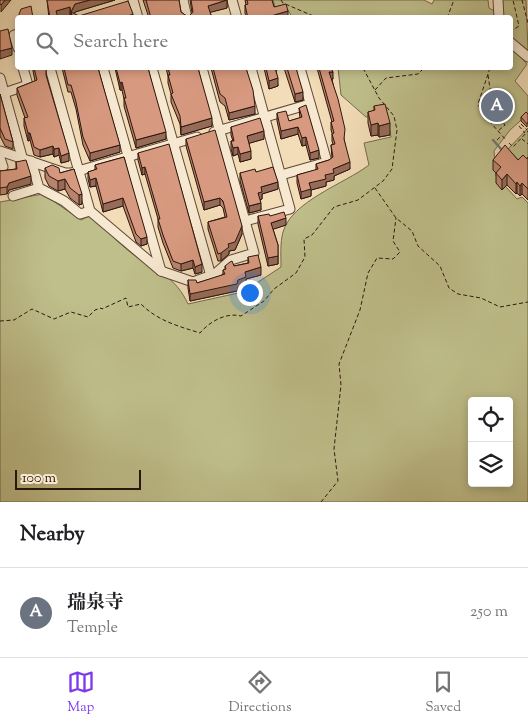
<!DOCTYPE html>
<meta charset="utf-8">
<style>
:root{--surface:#fff;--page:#f2f2f2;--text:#202124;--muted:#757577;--line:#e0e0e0;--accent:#7c3aed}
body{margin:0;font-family:"Sorts Mill Goudy","Noto Serif JP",serif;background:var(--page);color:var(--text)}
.controls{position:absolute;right:15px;bottom:15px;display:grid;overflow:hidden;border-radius:5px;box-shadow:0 2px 8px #0003}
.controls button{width:45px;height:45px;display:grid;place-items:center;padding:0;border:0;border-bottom:1px solid var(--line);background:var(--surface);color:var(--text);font:25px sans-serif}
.scale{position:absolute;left:15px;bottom:12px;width:126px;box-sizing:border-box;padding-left:5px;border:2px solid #2d160c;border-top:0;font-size:14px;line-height:18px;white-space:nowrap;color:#2d160c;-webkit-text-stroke:4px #f7e9d1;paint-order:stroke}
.you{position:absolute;left:249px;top:292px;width:18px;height:18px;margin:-12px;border:4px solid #fff;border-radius:50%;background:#1a73e8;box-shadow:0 0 0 8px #1a73e833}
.badge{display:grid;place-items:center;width:32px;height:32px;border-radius:50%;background:var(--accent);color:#fff;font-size:16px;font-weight:700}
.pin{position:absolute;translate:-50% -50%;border:2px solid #fff;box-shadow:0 1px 5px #0006}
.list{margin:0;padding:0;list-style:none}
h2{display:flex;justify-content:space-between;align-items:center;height:65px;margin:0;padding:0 20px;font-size:21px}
h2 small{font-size:16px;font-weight:400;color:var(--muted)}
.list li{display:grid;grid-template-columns:32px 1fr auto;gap:15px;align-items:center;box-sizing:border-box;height:90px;padding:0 20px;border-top:1px solid var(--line)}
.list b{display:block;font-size:19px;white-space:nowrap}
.list p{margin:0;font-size:16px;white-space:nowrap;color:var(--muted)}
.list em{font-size:16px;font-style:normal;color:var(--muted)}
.icon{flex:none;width:28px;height:28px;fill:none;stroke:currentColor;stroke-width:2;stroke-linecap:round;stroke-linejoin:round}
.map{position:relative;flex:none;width:528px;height:502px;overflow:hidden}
.search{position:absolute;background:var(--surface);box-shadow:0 2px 8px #0003;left:15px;right:15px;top:15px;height:55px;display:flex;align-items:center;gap:12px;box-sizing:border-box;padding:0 18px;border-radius:5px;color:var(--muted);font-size:19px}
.sheet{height:155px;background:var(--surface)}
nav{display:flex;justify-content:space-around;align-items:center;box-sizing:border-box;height:70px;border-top:1px solid var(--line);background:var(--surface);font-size:14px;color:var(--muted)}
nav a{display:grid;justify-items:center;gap:2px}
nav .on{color:var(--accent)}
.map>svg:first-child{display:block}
.green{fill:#bfbf8b;stroke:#766a4c;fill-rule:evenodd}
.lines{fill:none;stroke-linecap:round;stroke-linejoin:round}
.stream{stroke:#727874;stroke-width:2.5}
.minor-casing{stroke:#5e4837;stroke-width:11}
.path{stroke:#2d160c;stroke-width:1;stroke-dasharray:4 2.5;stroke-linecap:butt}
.minor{stroke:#f7e9d1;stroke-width:9}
.wall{fill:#b9846d;stroke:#2d160c}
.shaded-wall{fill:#966b59;stroke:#2d160c}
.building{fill:#d7997f;stroke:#2d160c}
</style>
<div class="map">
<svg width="528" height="502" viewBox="0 0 528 502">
<rect width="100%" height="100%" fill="#f2ddb8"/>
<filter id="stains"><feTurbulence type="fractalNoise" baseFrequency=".004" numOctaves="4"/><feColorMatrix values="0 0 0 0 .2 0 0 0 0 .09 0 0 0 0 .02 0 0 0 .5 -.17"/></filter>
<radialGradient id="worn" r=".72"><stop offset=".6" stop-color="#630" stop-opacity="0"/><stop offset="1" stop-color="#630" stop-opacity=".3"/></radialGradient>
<g class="green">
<polygon points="273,0 424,0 432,4 434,0 488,0 489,8 496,12 498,17 292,17 288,10 276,10"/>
<polygon points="501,0 526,0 528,50 526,52 511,39 510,18 501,17"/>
<path d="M511 47 527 64 515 81 528 96V114L510 130 494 151 496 176 517 199 522 197 528 203V502H0V202L43 194 81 220 91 215C106 230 121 246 138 258 160 273 176 278 188 304L243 292 281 267C281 256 280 243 283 232 292 201 344 184 369 165L364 143 391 137 387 117H366L341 95 338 68H510ZM472 401H509V483H472Z"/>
<polygon points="528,128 528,166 526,168 508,149"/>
</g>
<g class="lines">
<polyline class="stream" points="493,140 502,150"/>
<defs>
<g id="minor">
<polyline points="133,0 138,18"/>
<polyline points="183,0 187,18"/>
<polyline points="232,0 237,18"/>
<polyline points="498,0 499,18"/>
<polyline points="18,34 14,35 18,48"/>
<polyline points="510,42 528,57"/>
<polyline points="50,68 90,211 161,271 193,282 215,274 231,260 254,253 202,68"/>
<polyline points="103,68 161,271"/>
<polyline points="152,68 211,276"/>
<polyline points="0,78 22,157"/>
<polyline points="4,93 28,85 23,68"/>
<polyline points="214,132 310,104"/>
<polyline points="0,151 65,173 71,173 197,137"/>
<polyline points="0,158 3,167"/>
<polyline points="31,161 39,188 64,201 80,214 90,211"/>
<polyline points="281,175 327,162 300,68"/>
<polyline points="13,196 39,188"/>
<polyline points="245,221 290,209 251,68"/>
</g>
</defs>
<use href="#minor" class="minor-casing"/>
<g class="path">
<polyline points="281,0 283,3 318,18"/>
<polyline points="522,0 528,23"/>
<polyline points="447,18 454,0"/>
<polyline points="510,32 519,26 513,0"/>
<polyline points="490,68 478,104 483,114 506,140"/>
<polyline points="488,75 493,109 505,125 498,131"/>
<polyline points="375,90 386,78 418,74 424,68"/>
<polyline points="521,124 527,130"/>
<polyline points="519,126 525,133"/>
<polyline points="522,139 528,144"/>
<polyline points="497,140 501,136"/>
<polyline points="509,143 513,147 528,131"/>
<polyline points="375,188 396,218 412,231 418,246 440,266 449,288 458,294 481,298 500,307 528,302"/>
<path d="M0 321 14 320 32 309 54 319 71 312 88 317 95 310 101 308 102 309 126 298 128 307 141 304C158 321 178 326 200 333 209 322 226 312 241 316L264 301 274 289 296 273 305 257 304 239 312 235 334 207 358 200 383 181 392 169 397 130 394 116 379 98 363 68"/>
<polyline points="321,502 338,481 334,449 341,385 339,364 360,310 368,273 377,258 393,259 400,252 393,241 396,218"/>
</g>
<use href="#minor" class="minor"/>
</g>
<g class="wall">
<polygon points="47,0 115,0 75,12 74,14 79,16 133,18 70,18 70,15 61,18 49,18"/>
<polygon points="143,0 179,0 181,12 188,17 192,13 190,0 227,0 227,8 210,12 212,18 149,18"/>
<polygon points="245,0 272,0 274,7 288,18 246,18 245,13 245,5 246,5"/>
<polygon points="33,68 46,68 46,75 69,161 61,163 59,155 54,157 53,154 40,157 34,155 30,140 28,141 24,126 24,118 25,118 17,95 17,88 35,81 33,71"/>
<polygon points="62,68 98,68 120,152 90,161 83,145 76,109 71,92 68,92"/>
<polygon points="115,68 148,68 166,139 136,148 124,106 124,99 122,90 120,90"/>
<polygon points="166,68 198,68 212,126 181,135 180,124 171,102 171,94 168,83 168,76"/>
<polygon points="211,68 246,68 255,114 229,120 225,106 220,102"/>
<polygon points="264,68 284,68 276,70 278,86 269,89"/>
<polygon points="284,68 296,68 303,100 295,102"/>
<polygon points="317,68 331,68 333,79 332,79 350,169 334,176 334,180 326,182 326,186 311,190 311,196 301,199 297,183 297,175 316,170 316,164 329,160 332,158 331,145 333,144 332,141 332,133 331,130 331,122 332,122"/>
<polygon points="0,94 13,142 13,149 5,146 0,136"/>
<polygon points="374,106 390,135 379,137 378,135 371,136 368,123 368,112 374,111"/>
<polygon points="299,108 319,158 310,160 306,145 302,146 298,134 281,139 277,121 277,113 289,121 300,118"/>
<polygon points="528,114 527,127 521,121 521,117"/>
<polygon points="231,127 264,139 249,143 251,159 240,162 238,154 233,156 231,149 231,141 233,141 231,135"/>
<polygon points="186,139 242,234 235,250 229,251 229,254 221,261 218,261 208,229 208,222 225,217 223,208 220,205 204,210 186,146"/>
<polygon points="138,153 202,272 195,274 193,268 181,271 173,268 163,243 158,227 158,219 145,174 142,175 138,160"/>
<polygon points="124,157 147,244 141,246 136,242 123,206 103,212 96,186 90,187 88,179 88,172 95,170 95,165"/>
<polygon points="528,157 528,200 522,194 520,196 517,193 516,194 507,185 502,190 496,183 496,173 493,170 493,160 518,160 527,159"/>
<polygon points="16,162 31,184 9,190 7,194 0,195 0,171 16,169"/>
<polygon points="45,168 60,173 74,169 82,204 79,205 70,198 65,189 58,191 49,186 45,178"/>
<polygon points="256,172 278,189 262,194 262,199 260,200 261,210 249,213 240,181 240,173"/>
<polygon points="258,216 286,225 273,229 278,245 278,264 268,266 258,224"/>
<polygon points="248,257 261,275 246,279 246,285 238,287 237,291 190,301 188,288 188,280 197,283 223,275 223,270 225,270 225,266 234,266 248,263"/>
</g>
<g class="shaded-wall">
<polygon points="5,0 11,0 1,12 1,5"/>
<polygon points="90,0 115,0 75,12 72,17 71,12 71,18 71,12 75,4"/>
<polygon points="227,0 227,8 208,13 208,6"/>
<polygon points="70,7 70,15 61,18 56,18 56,11"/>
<polygon points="288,11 288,18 264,18"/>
<polygon points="133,14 133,18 123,18"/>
<polygon points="12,48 12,55 0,59 0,51"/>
<polygon points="274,68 284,68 274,70"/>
<polygon points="329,72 333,72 333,79 329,80"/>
<polygon points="278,78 278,86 269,89 269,81"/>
<polygon points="122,82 122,90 120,90 120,83"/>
<polygon points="303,92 303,100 295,102 295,94"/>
<polygon points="255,106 255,114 229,120 229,113"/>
<polygon points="212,118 212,126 181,135 181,127"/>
<polygon points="378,123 378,135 371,136 371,125"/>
<polygon points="390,123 390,135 379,137 379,126"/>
<polygon points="298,127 298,134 281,139 281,131"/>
<polygon points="264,131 264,139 247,144 247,136"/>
<polygon points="166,132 166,139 136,148 136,140"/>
<polygon points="28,133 30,133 30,140 28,141"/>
<polygon points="306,137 306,145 302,146 302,138"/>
<polygon points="120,145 120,152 90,161 90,153"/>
<polygon points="53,146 53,154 40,157 40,150"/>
<polygon points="238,147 238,154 233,156 233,148"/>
<polygon points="59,148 59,155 54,157 54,149"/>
<polygon points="319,150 319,158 310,160 310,153"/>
<polygon points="251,151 251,159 240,162 240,154"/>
<polygon points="69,153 69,161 61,163 61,156"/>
<polygon points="350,162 350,169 334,176 334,180 326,182 326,186 311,190 311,196 301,199 301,192 309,183 325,175 333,169"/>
<polygon points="145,167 145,174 142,175 142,168"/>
<polygon points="507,174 507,185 502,190 502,180"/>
<polygon points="31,176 31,184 9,190 7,194 7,187 9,183"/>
<polygon points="96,178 96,186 90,187 90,180"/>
<polygon points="65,179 65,189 58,191 58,181"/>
<polygon points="278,182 278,189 262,194 262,199 258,201 258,193 261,187"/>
<polygon points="517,182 517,193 516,194 516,184"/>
<polygon points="522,183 522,194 520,196 520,186"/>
<polygon points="82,194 82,204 79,205 79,195"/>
<polygon points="123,198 123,206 103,212 103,204"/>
<polygon points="220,198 220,205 204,210 204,202"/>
<polygon points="261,203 261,210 249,213 249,206"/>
<polygon points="286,218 286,225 271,230 271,223"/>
<polygon points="242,226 242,234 235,250 229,251 229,254 221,261 221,253"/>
<polygon points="147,237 147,244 141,246 141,239"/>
<polygon points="278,256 278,264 268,266 268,258"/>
<polygon points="193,260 193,268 181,271 181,264"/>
<polygon points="202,264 202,272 195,274 195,267"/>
<polygon points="261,267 261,275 246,279 246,285 238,287 237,291 190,301 190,294 238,280 245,272"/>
</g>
<g class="building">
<polygon points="0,0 5,0 1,5 0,4"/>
<polygon points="47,0 90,0 75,4 71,12 70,7 56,11 58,18 50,18"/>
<polygon points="146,0 179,0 181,12 188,17 193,12 191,0 227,0 208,6 212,18 151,18"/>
<polygon points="247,0 272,0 274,7 286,4 288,11 264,18 248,18 245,5 248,4"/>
<polygon points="128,1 133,14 123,18 73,18 71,12 79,16"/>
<polygon points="31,6 33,18 18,18 18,17 21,9"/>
<polygon points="8,29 12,48 0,51 0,31"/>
<polygon points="34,68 46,68 46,75 69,153 61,156 59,148 54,149 53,146 40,150 34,147 30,133 28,133 24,118 28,117 17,88 37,80"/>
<polygon points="64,68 98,68 120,145 90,153 83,137 76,102 71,85 68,85"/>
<polygon points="116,68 148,68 166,132 136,140 124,98 126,98 122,82 120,83"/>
<polygon points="168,68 198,68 212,118 181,127 180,116 171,94 173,93 168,75 170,75"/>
<polygon points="213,68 246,68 253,90 255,106 229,113 225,98 220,94"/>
<polygon points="266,68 275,68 278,78 269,81"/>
<polygon points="287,68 296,68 303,92 295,94"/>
<polygon points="319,68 331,68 333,72 329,72 338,99 345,129 344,139 350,162 333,169 334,173 325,175 326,179 309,183 311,189 301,192 297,175 318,169 316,164 329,160 333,157 331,145 335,144 332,134 334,133 331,122 334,121"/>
<polygon points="0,94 13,142 5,139 0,128"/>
<polygon points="385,104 390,123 379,126 378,123 371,125 368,112 375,110 374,106"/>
<polygon points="306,105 319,150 310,153 306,137 302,138 298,127 281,131 277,113 286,111 289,121 302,117 299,108"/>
<polygon points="526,112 528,114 528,122 527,124 521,117"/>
<polygon points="260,118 264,131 247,136 251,151 240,154 238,147 233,148 231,141 234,141 231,127"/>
<polygon points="215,130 242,226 235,242 228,244 229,247 221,253 218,254 208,222 227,217 223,201 220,198 204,202 186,139"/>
<polygon points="169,144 202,264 195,267 193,260 181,264 173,261 163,235 158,219 160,219 145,167 142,168 138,153"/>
<polygon points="505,145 518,160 523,155 527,159 528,157 528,189 522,183 520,186 517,182 516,184 507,174 502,180 496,173 501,167 493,160"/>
<polygon points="124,157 147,237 141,239 136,234 123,198 103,204 96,178 90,180 88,172 97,169 95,165"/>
<polygon points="26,160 31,176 9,183 7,187 0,188 0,171 17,169 16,162"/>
<polygon points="52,165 59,168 60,173 74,169 82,194 79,195 70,188 65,179 58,181 49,176 45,168"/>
<polygon points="273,167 278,182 261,187 262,192 258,193 261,203 249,206 240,173 255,169 256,172"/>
<polygon points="284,212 286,218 271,223 278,245 278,256 268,258 258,216 269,214 270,216"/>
<polygon points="258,255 261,267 245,272 246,277 238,280 237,284 190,294 188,280 196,280 197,283 225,274 223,270 226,269 225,266 230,262 232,261 234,266 249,263 248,257"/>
</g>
<rect width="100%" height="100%" filter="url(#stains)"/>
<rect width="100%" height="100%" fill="url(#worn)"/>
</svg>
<div class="controls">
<button><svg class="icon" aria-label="locate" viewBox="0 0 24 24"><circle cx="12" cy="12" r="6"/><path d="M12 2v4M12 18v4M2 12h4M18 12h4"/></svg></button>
<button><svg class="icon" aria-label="layers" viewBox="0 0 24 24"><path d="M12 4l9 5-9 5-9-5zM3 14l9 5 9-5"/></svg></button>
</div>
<div class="scale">100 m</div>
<div class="you"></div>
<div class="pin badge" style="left:497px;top:106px;background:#6b7280">A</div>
<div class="search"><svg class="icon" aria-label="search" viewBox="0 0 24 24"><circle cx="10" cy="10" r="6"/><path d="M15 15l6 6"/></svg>Search here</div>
</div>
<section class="sheet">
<h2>Nearby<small></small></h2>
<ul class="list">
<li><span class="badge" style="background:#6b7280">A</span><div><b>瑞泉寺</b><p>Temple</p></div><em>250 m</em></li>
</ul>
</section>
<nav>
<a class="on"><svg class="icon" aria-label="map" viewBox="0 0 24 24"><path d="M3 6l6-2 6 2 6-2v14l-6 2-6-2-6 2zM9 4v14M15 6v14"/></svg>Map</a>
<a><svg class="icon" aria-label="directions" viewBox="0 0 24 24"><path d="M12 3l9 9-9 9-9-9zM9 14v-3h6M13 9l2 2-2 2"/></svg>Directions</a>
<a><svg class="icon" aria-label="saved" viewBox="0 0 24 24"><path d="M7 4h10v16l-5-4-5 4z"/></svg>Saved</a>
</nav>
